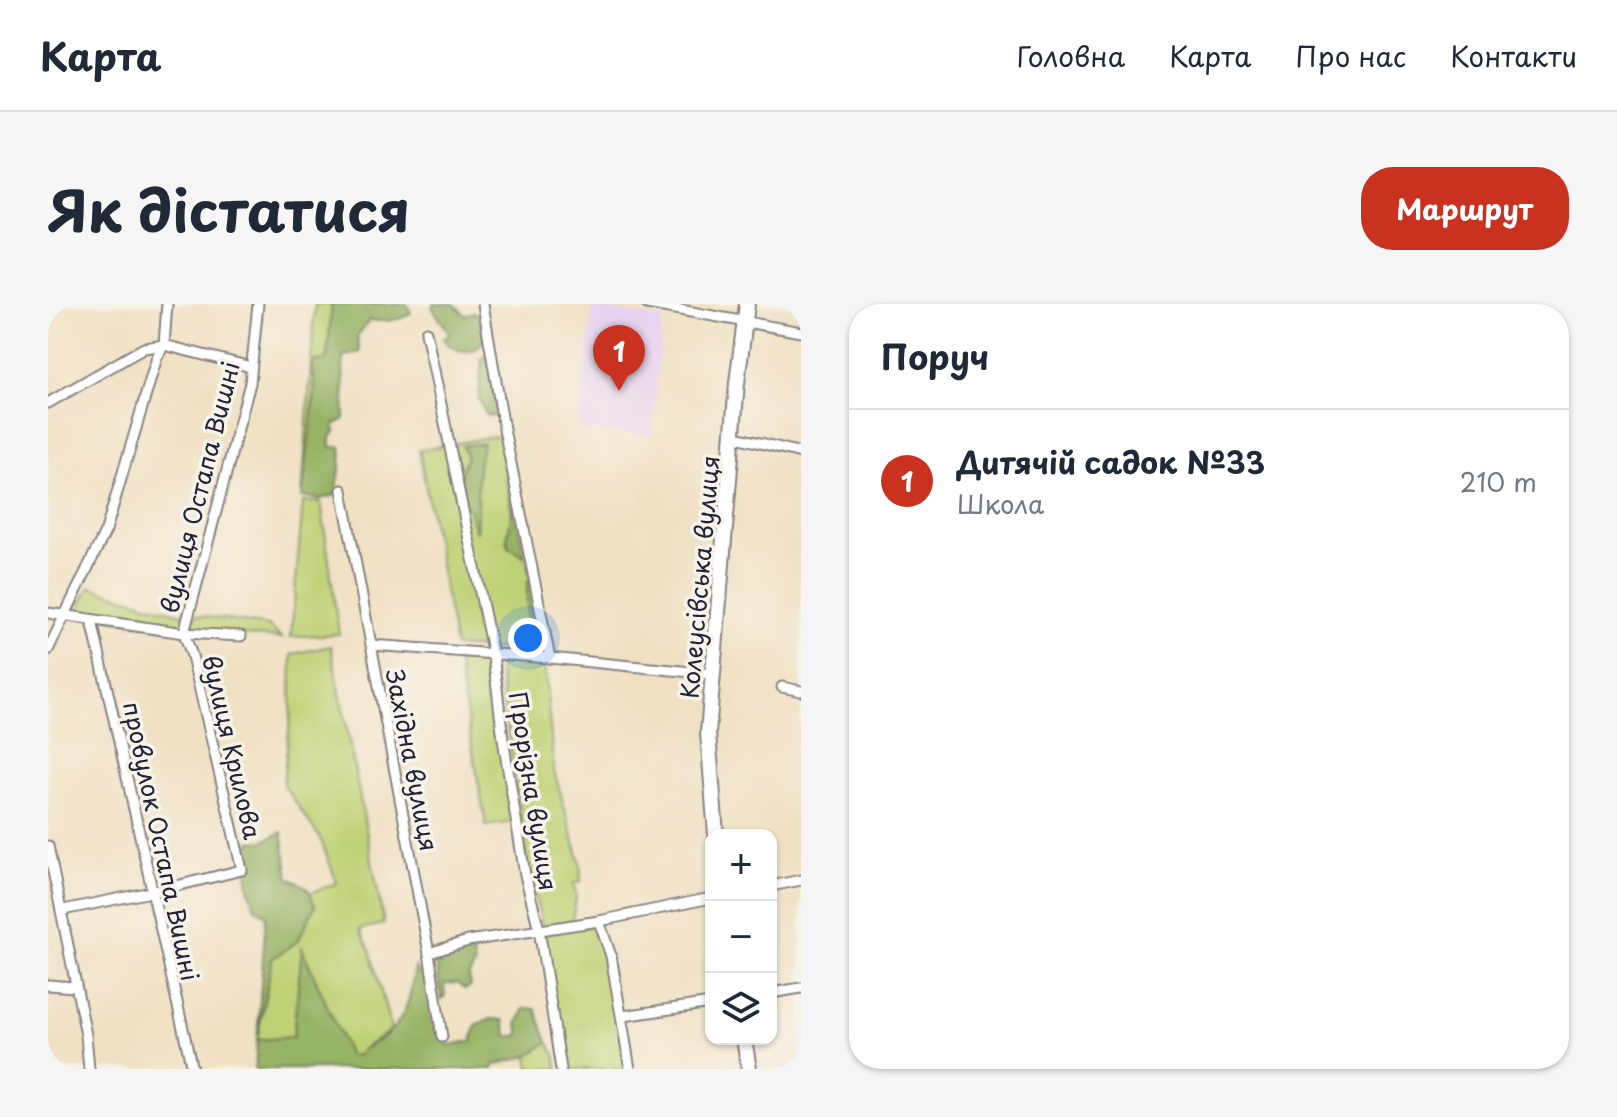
<!DOCTYPE html>
<html lang="uk">
<meta charset="utf-8">
<style>
:root{--surface:#fff;--page:#f6f6f7;--text:#1f2937;--muted:#747a83;--line:#e0e1e3;--accent:#c8321e}
body{margin:0;font-family:"Playpen Sans",sans-serif;background:var(--page);color:var(--text)}
.controls{position:absolute;right:24px;bottom:24px;display:grid;overflow:hidden;border-radius:16px;box-shadow:0 2px 6px #0004}
.controls button{width:72px;height:72px;display:grid;place-items:center;padding:0;border:0;border-bottom:2px solid var(--line);background:var(--surface);color:var(--text);font:40px sans-serif}
.you{position:absolute;left:480px;top:334px;width:28px;height:28px;margin:-20px;border:6px solid #fff;border-radius:50%;background:#1a73e8;box-shadow:0 0 0 12px #1a73e833}
.badge{display:grid;place-items:center;width:52px;height:52px;border-radius:50%;background:var(--accent);color:#fff;font-size:26px;font-weight:700}
.pin{position:absolute;translate:-50% -66px;filter:drop-shadow(0 2px 4px #0008)}
.pin::after{content:'';position:absolute;top:42px;width:28px;height:24px;background:inherit;clip-path:polygon(0 0,100% 0,50% 100%)}
.list{margin:0;padding:0;list-style:none}
h2{display:flex;justify-content:space-between;align-items:center;height:104px;margin:0;padding:0 32px;font-size:34px}
h2 small{font-size:26px;font-weight:400;color:var(--muted)}
.list li{display:grid;grid-template-columns:52px 1fr auto;gap:24px;align-items:center;box-sizing:border-box;height:144px;padding:0 32px;border-top:2px solid var(--line)}
.list b{display:block;font-size:30px;white-space:nowrap}
.list p{margin:0;font-size:26px;white-space:nowrap;color:var(--muted)}
.list em{font-size:26px;font-style:normal;color:var(--muted)}
.icon{flex:none;width:44px;height:44px;fill:none;stroke:currentColor;stroke-width:2;stroke-linecap:round;stroke-linejoin:round}
.map{position:relative;flex:none;width:753px;height:765px;overflow:hidden;border-radius:32px}
header{display:flex;align-items:center;gap:48px;box-sizing:border-box;height:112px;padding:0 40px;background:var(--surface);border-bottom:2px solid var(--line)}
header strong{font-size:38px}
nav{display:flex;gap:44px;margin-inline-start:auto;font-size:28px}
.intro{display:flex;align-items:center;justify-content:space-between;box-sizing:border-box;height:192px;padding:0 48px}
h1{margin:0;font-size:56px}
.button{padding:20px 36px;border-radius:32px;background:var(--accent);color:#fff;font-size:28px;font-weight:700}
main{display:flex;gap:48px;padding:0 48px}
aside{flex:1;background:var(--surface);border-radius:32px;box-shadow:0 2px 6px #0004}
.map>svg:first-child{display:block}
.built{fill:#e6d3f0}
.green{fill:#bfd174;stroke:#707a58;stroke-width:2}
.forest{fill:#97b366;stroke:#5c6a50;stroke-width:2}
.lines{fill:none;stroke-linecap:round;stroke-linejoin:round}
.street-casing{stroke:#8a8280;stroke-width:13}
.secondary-casing{stroke:#8a8280;stroke-width:18}
.street{stroke:#fff;stroke-width:9}
.secondary{stroke:#fff;stroke-width:14}
.labels{text-anchor:middle;dominant-baseline:central;stroke-width:7;stroke-linejoin:round;paint-order:stroke}
.street-label{font-size:24px;fill:#22223b;stroke:#f7f3e8}
</style>
<header>
<strong>Карта</strong>
<nav><a>Головна</a><a>Карта</a><a>Про нас</a><a>Контакти</a></nav>
</header>
<div class="intro"><h1>Як дістатися</h1><a class="button">Маршрут</a></div>
<main>
<div class="map">
<svg width="753" height="765" viewBox="0 0 753 765">
<rect width="100%" height="100%" fill="#f7f3e8"/>
<filter id="ink" filterUnits="userSpaceOnUse"><feTurbulence type="fractalNoise" baseFrequency=".0125" numOctaves="2"/><feDisplacementMap in="SourceGraphic" scale="16" xChannelSelector="R" yChannelSelector="G"/><feConvolveMatrix kernelMatrix="1 2 1 2 8 2 1 2 1" color-interpolation-filters="sRGB"/></filter>
<filter id="wash" filterUnits="userSpaceOnUse"><feTurbulence type="fractalNoise" baseFrequency=".006" numOctaves="4" result="noise"/><feDisplacementMap in="SourceGraphic" scale="32" xChannelSelector="R" yChannelSelector="G"/><feGaussianBlur stdDeviation="1.8" result="paint"/><feColorMatrix in="noise" values="0 0 0 0 0 0 0 0 0 0 0 0 0 0 0 0 0 1.4 0 .05"/><feComposite in="paint" operator="in"/></filter>
<g filter="url(#wash)">
<rect width="100%" height="100%" fill="#f1e1c4"/>
<polygon class="built" points="545,3 615,15 604,131 530,126"/>
<g class="green">
<polygon points="267,0 284,0 279,55 264,58 267,85 254,193"/>
<polygon points="453,131 464,209 459,235 478,253 483,275 479,327 483,346 407,343 371,146"/>
<polygon points="255,198 273,198 291,330 243,333"/>
<polygon points="42,283 133,310 140,307 135,327 27,309"/>
<polygon points="148,311 220,322 234,334 140,327"/>
<path d="M283 342 336 620 312 625 322 646 343 725C333 735 318 739 310 751L301 752 254 646 245 734 209 736 224 655 250 637 267 602 262 589 289 579 272 534 235 480 243 407 244 350Z"/>
<polygon points="443,354 467,518 438,522 409,356"/>
<polygon points="449,355 496,358 506,467 532,558 533,578 526,579 528,594 524,617 495,624 481,568"/>
<polygon points="546,622 560,650 579,765 516,765 495,629"/>
<polygon points="500,738 507,750 510,765 482,765 480,752"/>
</g>
<g class="forest">
<path d="M284 0H359L363 9C354 17 333 18 321 16L309 33 312 48 295 53 297 115 286 121 287 128 283 133V143H293C296 154 289 178 288 191L272 195 254 193 267 85 264 58 279 55Z"/>
<path d="M386 0H406L417 11 426 8 439 20C438 25 439 30 436 35 427 53 405 49 395 35L402 30 384 3Z"/>
<polygon points="440,50 450,113 438,111 431,95 434,55"/>
<path d="M435 139C426 164 431 201 428 228L420 203 408 194 409 176 419 153 414 142Z"/>
<polygon points="459,178 478,253 461,243 459,235 464,209"/>
<polygon points="483,275 498,350 483,346 479,327 479,279"/>
<path d="M234 528 241 574 260 584 267 602 250 637 224 655 209 736 245 733 254 644 301 752 310 751C317 741 322 742 331 736 358 720 363 691 367 663L371 670 383 671 394 733 401 741 424 737 428 722 443 715 456 716 460 733 472 731 470 720 477 704 488 705 500 738 480 752 446 761 445 765H207L218 611 207 604 201 583 197 549 204 537 214 538Z"/>
<polygon points="423,640 427,661 421,671 422,683 416,685 410,679 396,680 397,692 393,696 387,649"/>
</g>
</g>
<g filter="url(#ink)">
<g class="lines">
<defs>
<g id="street">
<polyline points="435,0 456,125 502,354"/>
<polyline points="599,0 753,28"/>
<polyline points="378,28 445,351 455,435 477,571 491,625 513,765"/>
<polyline points="0,99 96,44 116,41 203,63"/>
<polyline points="684,132 753,149"/>
<polyline points="294,186 381,649 394,733"/>
<polyline points="0,309 136,329 193,332"/>
<polyline points="44,317 144,765"/>
<polyline points="136,329 202,79 210,0"/>
<polyline points="323,341 502,354 664,370"/>
<polyline points="0,346 58,226 109,53 116,41 119,0"/>
<polyline points="734,383 753,387"/>
<polyline points="0,542 38,731 41,765"/>
<polyline points="723,582 753,576"/>
<polyline points="15,606 103,588 194,566 144,352 136,329"/>
<polyline points="551,617 563,652 582,765"/>
<polyline points="381,649 420,637 551,617 663,594"/>
<polyline points="0,681 27,683"/>
<polyline points="723,689 753,684"/>
<polyline points="575,712 663,699"/>
</g>
<g id="secondary">
<polyline points="668,531 660,429 689,79 699,0"/>
<polyline points="696,735 701,765"/>
</g>
</defs>
<use href="#street" class="street-casing"/>
<use href="#secondary" class="secondary-casing"/>
<use href="#street" class="street"/>
<use href="#secondary" class="secondary"/>
</g>
</g>
<g class="labels">
<g class="street-label">
<text transform="translate(151 183) rotate(-76)">вулиця Остапа Вишні</text>
<text transform="translate(651 273) rotate(-85)">Колеусівська вулиця</text>
<text transform="translate(185 443) rotate(77)">вулиця Крилова</text>
<text transform="translate(365 456) rotate(79)">Західна вулиця</text>
<text transform="translate(486 487) rotate(81)">Прорізна вулиця</text>
<text transform="translate(114 537) rotate(78)">провулок Остапа Вишні</text>
</g>
</g>
</svg>
<div class="controls">
<button>+</button>
<button>−</button>
<button><svg class="icon" aria-label="layers" viewBox="0 0 24 24"><path d="M12 4l9 5-9 5-9-5zM3 14l9 5 9-5"/></svg></button>
</div>
<div class="you"></div>
<div class="pin badge" style="left:571px;top:87px">1</div>
</div>
<aside>
<h2>Поруч<small></small></h2>
<ul class="list">
<li><span class="badge">1</span><div><b>Дитячій садок №33</b><p>Школа</p></div><em>210 m</em></li>
</ul>
</aside>
</main>
